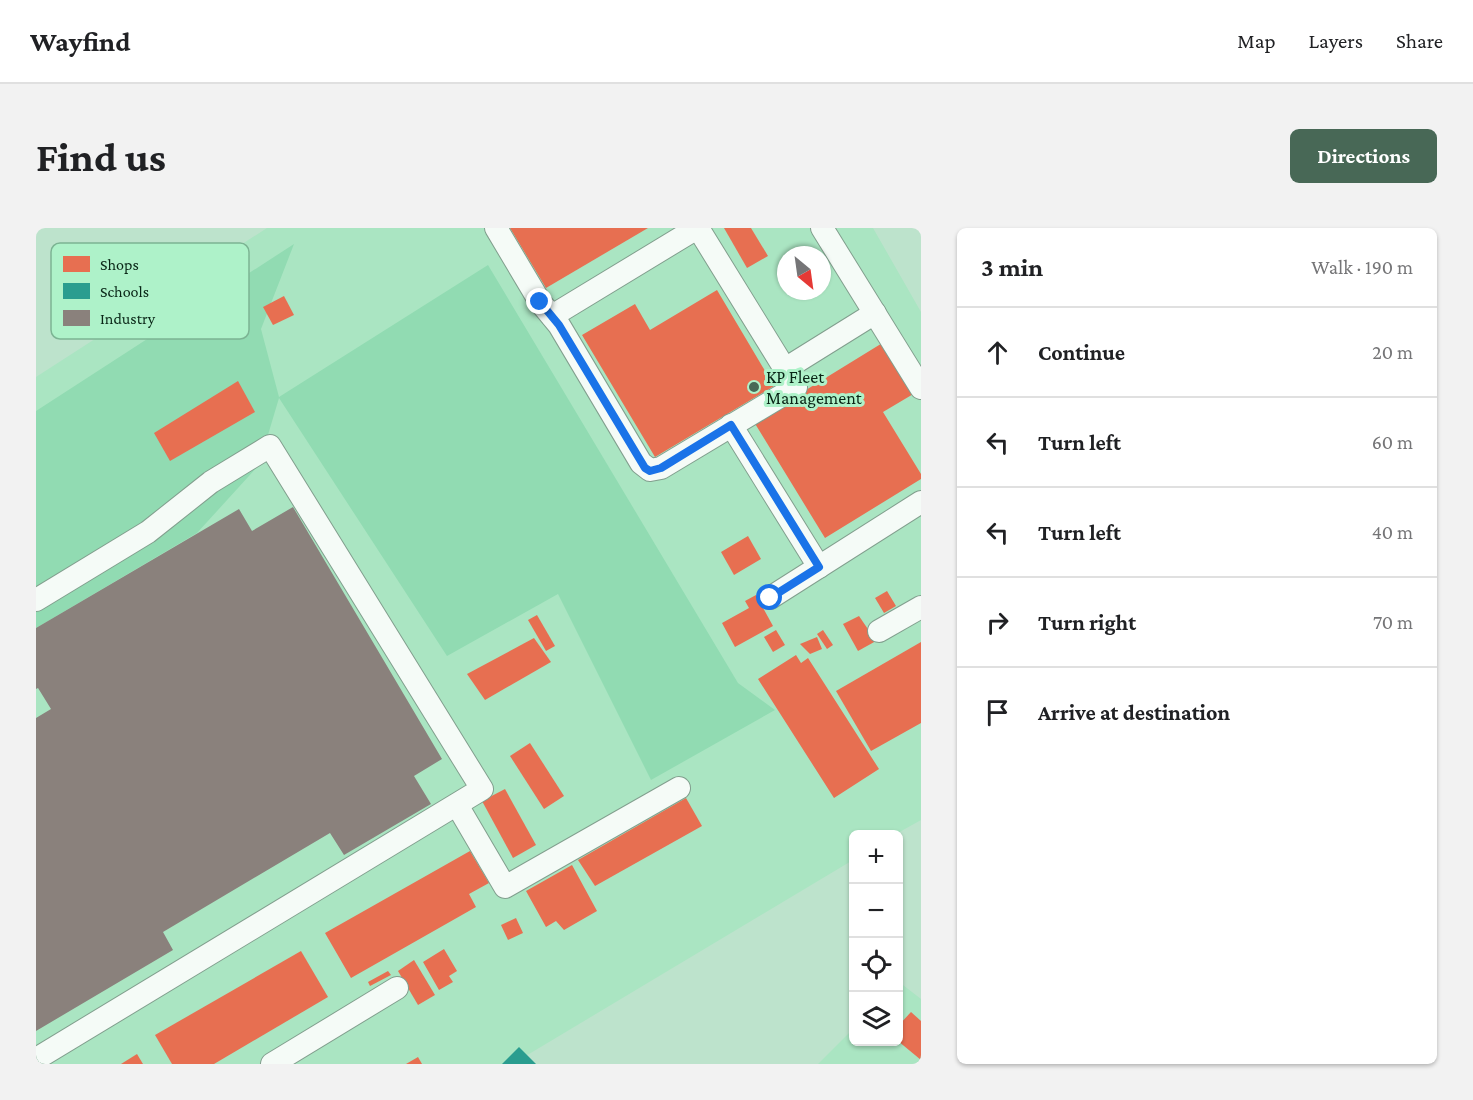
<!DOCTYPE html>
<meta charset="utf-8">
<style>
:root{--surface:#fff;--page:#f2f2f2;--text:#202124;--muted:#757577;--line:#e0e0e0;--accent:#486856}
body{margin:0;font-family:"Crimson Pro",serif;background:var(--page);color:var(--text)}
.controls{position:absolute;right:18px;bottom:18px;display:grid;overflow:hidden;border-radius:9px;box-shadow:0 2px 4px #0004}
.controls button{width:54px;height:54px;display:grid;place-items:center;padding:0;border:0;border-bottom:2px solid var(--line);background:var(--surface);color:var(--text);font:30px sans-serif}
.compass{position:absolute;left:741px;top:18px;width:54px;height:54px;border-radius:50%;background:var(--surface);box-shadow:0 2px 4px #0004;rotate:151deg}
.stop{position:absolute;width:18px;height:18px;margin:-14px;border:4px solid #1a73e8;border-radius:50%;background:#fff}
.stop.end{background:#1a73e8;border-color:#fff;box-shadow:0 2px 6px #0008}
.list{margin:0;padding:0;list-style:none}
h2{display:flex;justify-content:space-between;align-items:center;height:78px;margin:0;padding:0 24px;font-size:26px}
h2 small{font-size:20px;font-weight:400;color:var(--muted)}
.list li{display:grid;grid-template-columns:39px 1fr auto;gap:18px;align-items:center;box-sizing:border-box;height:90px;padding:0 24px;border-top:2px solid var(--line)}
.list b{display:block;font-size:22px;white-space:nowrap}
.list em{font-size:20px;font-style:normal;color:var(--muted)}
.icon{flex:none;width:33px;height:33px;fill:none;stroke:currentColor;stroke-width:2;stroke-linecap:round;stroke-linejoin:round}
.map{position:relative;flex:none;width:885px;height:836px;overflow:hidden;border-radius:9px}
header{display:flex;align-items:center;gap:36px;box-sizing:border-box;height:84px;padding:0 30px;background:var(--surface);border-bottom:2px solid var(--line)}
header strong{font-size:28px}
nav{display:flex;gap:33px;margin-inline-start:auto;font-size:21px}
.intro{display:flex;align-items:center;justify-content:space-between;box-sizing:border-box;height:144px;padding:0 36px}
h1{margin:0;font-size:42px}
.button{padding:15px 27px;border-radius:9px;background:var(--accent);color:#fff;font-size:21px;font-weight:700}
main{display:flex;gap:36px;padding:0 36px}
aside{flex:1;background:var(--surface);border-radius:9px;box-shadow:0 2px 4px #0004}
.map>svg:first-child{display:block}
.built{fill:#aae5c2;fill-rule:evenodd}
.green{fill:#91dbb2}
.shops{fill:#e76f51}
.schools{fill:#2a9d8f}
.industry{fill:#8a817c}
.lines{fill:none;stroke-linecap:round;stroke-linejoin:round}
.minor-casing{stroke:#829f8e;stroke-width:24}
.minor{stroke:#f5fbf7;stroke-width:22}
.route{stroke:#1a73e8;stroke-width:8}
.poi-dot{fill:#486856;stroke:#aef2c9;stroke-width:2}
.labels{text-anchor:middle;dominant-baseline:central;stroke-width:6;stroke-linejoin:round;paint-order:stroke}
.poi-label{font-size:18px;fill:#092516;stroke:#aef2c9;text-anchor:start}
.key{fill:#aef2c9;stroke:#7cb493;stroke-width:1.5}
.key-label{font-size:16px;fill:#092516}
</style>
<header>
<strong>Wayfind</strong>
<nav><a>Map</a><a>Layers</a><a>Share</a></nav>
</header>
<div class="intro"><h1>Find us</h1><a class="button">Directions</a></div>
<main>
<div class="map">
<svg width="885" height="836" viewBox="0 0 885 836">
<rect width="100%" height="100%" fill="#bde3cc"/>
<g class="built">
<path d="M231 0H837L885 84V592L860 606H818L817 632 483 832 489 836H0V149ZM750 27H786V63H750Z"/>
<polygon points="863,754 885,771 885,836 782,836 817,801 818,814 862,814"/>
</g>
<polygon class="green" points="258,16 225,101 243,169 452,37 702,455 739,482 615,552 522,366 411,428 243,170 223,237 161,305 0,400 0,183"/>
<g class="shops">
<polygon points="474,0 612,0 510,60"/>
<polygon points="688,0 715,0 732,28 711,40"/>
<polygon points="681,62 738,158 619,229 546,107 599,76 614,102"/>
<polygon points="248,68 258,87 237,97 227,79"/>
<polygon points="848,114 879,165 847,184 885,246 885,251 789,310 718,194"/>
<polygon points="202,153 219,184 134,233 118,205"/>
<polygon points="712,308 725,331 698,347 685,324"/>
<polygon points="851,363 860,378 848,385 839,370"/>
<polygon points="720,367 737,398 699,419 686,395 713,380 709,373"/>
<polygon points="501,387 519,418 510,423 492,392"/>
<polygon points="823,388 840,413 822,423 807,396"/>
<polygon points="740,402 749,417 737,424 728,409"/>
<polygon points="787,402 797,417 791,421 781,406"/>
<polygon points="781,409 786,421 774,426 764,416"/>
<polygon points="498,410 515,434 449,472 431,446"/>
<polygon points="885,414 885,495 835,523 800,463"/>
<polygon points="760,427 765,435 772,430 843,541 798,570 722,451"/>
<polygon points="494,515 528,568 508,581 474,528"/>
<polygon points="469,561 500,617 477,630 446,573"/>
<polygon points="650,570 666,598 559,658 542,632"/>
<polygon points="434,623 453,655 433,666 440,679 315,750 289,705"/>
<polygon points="536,637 561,683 528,702 520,693 510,699 490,663"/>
<polygon points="480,690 487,705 472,712 465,697"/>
<polygon points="408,721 421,743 413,748 417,754 403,762 387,734"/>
<polygon points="265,723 292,769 178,836 136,836 119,807"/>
<polygon points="378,732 399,767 382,777 362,743"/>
<polygon points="352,743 355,747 334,758 332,754"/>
<polygon points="875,784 885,793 885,832 862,813 862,798"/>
<polygon points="101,826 107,836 85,836"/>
<polygon points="382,829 386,836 370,836"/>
</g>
<polygon class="schools" points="483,819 500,836 466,836"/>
<polygon class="industry" points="257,279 406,531 378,548 395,576 308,627 294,605 127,704 137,722 0,803 0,490 15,481 2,460 0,461 0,400 203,281 216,303"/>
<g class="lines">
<defs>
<g id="minor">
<polyline points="460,0 504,74 523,97 605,235 614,242 625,240 760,159 662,0"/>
<polyline points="786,0 885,160"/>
<polyline points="516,88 661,0"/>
<polyline points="749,141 839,85"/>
<polyline points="695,197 783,339"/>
<polyline points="734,370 885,274"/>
<polyline points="0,372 112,304 175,254 234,218 446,561 0,831"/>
<polyline points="843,403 885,379"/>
<polyline points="421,577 469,659 643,560"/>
<polyline points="236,836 361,760"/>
</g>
</defs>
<use href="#minor" class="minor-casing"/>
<use href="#minor" class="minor"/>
</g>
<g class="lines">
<polyline class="route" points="504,74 523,97 609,240 614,243 625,240 695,197 783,339 734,370"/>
</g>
<circle class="poi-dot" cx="718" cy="159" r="6"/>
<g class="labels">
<g class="poi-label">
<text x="730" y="149">KP Fleet<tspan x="730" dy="21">Management</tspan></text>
</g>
</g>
<rect x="15" y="15" width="198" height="96" rx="9" class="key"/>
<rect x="27" y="28" width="27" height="16" fill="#e76f51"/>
<rect x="27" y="55" width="27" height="16" fill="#2a9d8f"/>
<rect x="27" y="82" width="27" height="16" fill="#8a817c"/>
<g class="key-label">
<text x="64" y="42">Shops</text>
<text x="64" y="69">Schools</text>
<text x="64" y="96">Industry</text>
</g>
</svg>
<div class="controls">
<button>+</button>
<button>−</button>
<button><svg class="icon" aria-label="locate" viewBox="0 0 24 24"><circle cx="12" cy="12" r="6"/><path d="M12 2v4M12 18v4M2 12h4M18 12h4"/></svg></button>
<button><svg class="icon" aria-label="layers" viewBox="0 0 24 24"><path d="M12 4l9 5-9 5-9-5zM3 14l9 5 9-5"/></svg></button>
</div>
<svg class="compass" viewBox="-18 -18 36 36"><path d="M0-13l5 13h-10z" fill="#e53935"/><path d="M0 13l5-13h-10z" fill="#757577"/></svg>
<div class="stop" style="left:734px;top:370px"></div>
<div class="stop end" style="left:504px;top:74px"></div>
</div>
<aside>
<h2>3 min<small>Walk · 190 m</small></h2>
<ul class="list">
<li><svg class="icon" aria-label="ahead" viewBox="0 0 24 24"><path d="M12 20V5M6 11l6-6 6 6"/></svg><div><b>Continue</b></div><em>20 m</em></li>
<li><svg class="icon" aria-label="left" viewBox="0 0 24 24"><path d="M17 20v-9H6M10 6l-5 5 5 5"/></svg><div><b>Turn left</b></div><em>60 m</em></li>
<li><svg class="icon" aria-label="left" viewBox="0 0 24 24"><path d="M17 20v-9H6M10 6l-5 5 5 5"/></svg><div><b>Turn left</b></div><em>40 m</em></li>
<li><svg class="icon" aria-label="right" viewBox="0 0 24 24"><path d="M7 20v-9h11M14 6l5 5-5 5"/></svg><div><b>Turn right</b></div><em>70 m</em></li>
<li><svg class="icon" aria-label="arrive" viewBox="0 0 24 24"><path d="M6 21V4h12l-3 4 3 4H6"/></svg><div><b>Arrive at destination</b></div></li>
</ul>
</aside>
</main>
